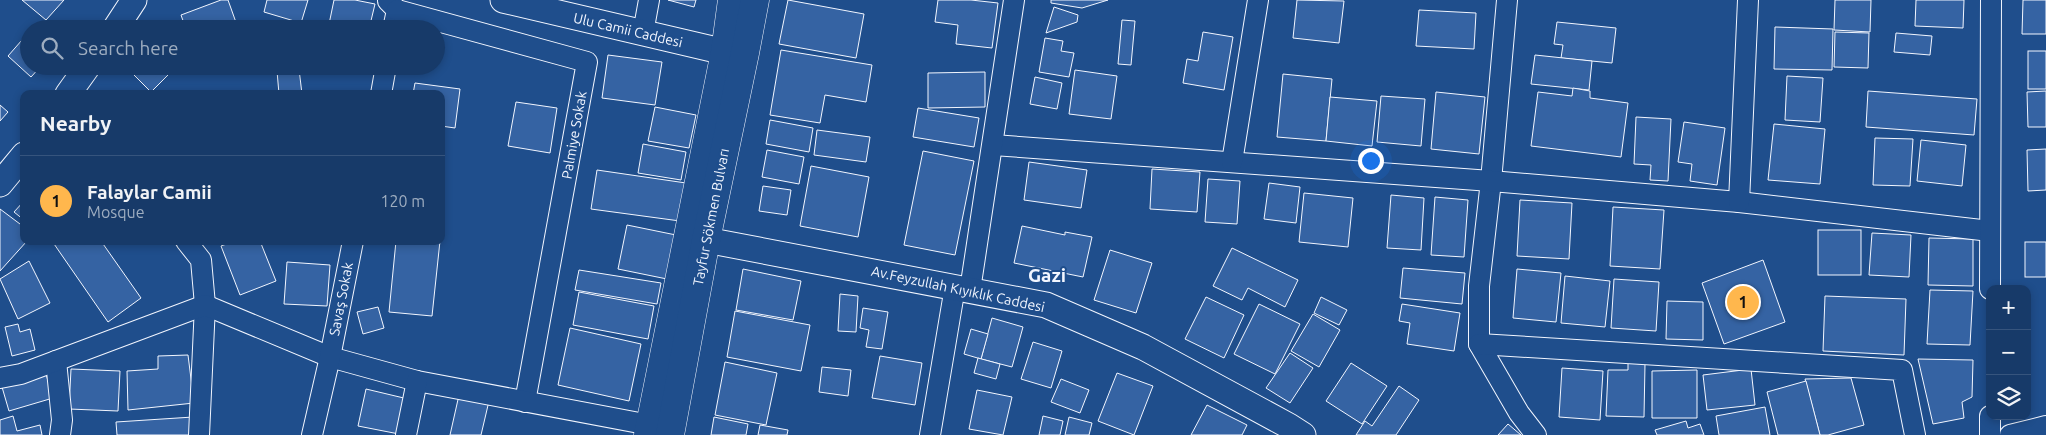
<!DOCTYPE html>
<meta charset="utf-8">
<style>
:root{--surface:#173a69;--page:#244571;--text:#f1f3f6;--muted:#9eadc0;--line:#36547d;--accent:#ffb74d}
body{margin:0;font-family:Ubuntu,sans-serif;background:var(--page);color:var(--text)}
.controls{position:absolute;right:15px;bottom:15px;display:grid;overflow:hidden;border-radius:10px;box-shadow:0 2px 8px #0003}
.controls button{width:45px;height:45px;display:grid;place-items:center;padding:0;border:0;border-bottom:1px solid var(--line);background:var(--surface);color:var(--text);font:25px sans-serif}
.you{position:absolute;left:1370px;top:160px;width:18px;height:18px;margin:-12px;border:4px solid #fff;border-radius:50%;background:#1a73e8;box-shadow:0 0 0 8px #1a73e833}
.badge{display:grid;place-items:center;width:32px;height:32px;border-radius:50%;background:var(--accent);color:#111;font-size:16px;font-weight:700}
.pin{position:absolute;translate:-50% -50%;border:2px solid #fff;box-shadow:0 1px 5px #0006}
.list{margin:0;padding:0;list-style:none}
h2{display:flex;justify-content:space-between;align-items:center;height:65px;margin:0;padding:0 20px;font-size:21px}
h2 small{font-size:16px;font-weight:400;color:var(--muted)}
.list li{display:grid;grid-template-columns:32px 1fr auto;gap:15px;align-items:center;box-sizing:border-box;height:90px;padding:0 20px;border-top:1px solid var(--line)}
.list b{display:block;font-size:19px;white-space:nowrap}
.list p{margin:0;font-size:16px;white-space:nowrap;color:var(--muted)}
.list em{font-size:16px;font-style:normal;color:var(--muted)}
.icon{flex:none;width:28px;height:28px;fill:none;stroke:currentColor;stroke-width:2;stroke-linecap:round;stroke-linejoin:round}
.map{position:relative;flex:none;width:2046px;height:435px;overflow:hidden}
.search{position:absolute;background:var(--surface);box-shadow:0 2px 8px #0003;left:20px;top:20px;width:425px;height:55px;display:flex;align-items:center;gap:12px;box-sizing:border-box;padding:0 18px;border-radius:28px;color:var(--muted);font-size:19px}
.panel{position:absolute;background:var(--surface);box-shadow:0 2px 8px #0003;left:20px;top:90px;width:425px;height:155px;border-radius:10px}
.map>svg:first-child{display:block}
.building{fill:#3563a3;stroke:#f2f6ff}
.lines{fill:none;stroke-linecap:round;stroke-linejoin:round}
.minor-casing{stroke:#f2f6ff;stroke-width:22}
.tertiary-casing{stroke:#f2f6ff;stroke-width:27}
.secondary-casing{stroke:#f2f6ff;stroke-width:29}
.minor{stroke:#1f4e8c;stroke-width:20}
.tertiary{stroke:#1f4e8c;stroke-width:25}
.secondary{stroke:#1f4e8c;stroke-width:28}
.labels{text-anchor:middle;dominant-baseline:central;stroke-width:4;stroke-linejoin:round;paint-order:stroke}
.street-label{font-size:14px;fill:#f2f6ff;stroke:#1f4e8c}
.district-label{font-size:19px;font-weight:bold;fill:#f2f6ff;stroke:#1f4e8c}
</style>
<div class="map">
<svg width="2046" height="435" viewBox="0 0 2046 435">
<rect width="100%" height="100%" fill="#1f4e8c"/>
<g class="building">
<polygon points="22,0 64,0 46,20"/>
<polygon points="221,0 228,0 238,28 186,29 181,15"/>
<polygon points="267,0 308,0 301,23 264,12"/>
<polygon points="334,0 355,0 375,4 369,29 328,29"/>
<polygon points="668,0 696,0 694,7"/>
<polygon points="788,0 864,14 856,58 779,44"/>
<polygon points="938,0 971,0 998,3 992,48 956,44 958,25 935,22"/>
<polygon points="1051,0 1108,0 1082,8 1051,3"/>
<polygon points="1297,0 1344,1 1339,43 1293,38"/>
<polygon points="1835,0 1871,0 1870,32 1834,30"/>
<polygon points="1916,0 1964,0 1963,28 1915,26"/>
<polygon points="2023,0 2046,0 2046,34 2022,34"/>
<polygon points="1054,7 1078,15 1077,22 1046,33"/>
<polygon points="1419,10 1476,13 1474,49 1416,46"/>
<polygon points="1122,20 1135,21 1131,65 1118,64"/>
<polygon points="1557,22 1616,28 1612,63 1561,58 1563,45 1554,44"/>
<polygon points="1775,27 1833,29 1832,70 1774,69"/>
<polygon points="29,32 29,66 41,66 31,77 8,56"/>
<polygon points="1203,32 1233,37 1224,90 1183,83 1187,59 1198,61"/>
<polygon points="1835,32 1869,33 1868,68 1834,67"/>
<polygon points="1896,33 1932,36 1930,55 1894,52"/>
<polygon points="1045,38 1063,41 1061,51 1074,53 1069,77 1039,72"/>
<polygon points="781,50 872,65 866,102 825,95 820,123 770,115"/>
<rect x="2028" y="51" width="18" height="38"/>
<polygon points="608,55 662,62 655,105 602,98"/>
<polygon points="1535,55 1592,61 1589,90 1531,84"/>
<polygon points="129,66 177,66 151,92 127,68"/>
<polygon points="299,69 302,94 279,94 277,71"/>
<polygon points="1075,70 1117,76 1111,119 1069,114"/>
<polygon points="985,72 985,107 928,108 928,73"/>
<polygon points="1283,74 1332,79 1326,141 1277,137"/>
<polygon points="1787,76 1823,78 1820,122 1785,120"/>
<polygon points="1035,77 1062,83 1057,109 1030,104"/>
<polygon points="415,83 460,89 455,128 441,126 441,94 413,94"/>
<polygon points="1573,88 1590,91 1590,98 1628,103 1621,157 1531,146 1538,92 1572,96"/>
<polygon points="317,91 345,94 316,94"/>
<polygon points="1868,91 1977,99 1974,135 1866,127"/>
<polygon points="2046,91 2046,127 2028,127 2027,92"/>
<polygon points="1436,92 1485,97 1479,154 1431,149"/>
<polygon points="1381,96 1425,99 1421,146 1377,142"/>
<polygon points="1330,97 1377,101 1372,146 1326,141"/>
<polygon points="516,102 557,108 550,153 508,146"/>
<polygon points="0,105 8,112 0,121"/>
<polygon points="655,107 696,115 689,148 648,141"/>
<polygon points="918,108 979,118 974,147 913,137"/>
<polygon points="1636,117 1671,119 1668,181 1650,180 1651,165 1634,164"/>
<polygon points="770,120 813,128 809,152 766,144"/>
<polygon points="1684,122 1725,128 1717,185 1690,181 1692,164 1678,162"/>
<polygon points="1774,124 1825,129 1820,184 1768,180"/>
<polygon points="817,130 870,137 866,162 814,155"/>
<polygon points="1875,138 1913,139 1910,186 1873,185"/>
<polygon points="1921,140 1966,145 1962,186 1917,181"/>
<polygon points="643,144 686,152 681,180 638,173"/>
<polygon points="2046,149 2046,190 2028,191 2027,150"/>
<polygon points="767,150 804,157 799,184 762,177"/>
<polygon points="923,151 974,161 955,255 904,245"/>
<polygon points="1029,162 1087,170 1081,208 1024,200"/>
<polygon points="811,166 869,177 858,237 800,226"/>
<polygon points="1152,169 1200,172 1197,212 1150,209"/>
<polygon points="597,170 686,183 680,221 591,209"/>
<polygon points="1208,179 1240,181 1237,224 1205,222"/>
<polygon points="1269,183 1300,187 1296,223 1264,219"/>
<polygon points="763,186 791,190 787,215 759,211"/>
<polygon points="1304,193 1353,198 1348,247 1299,242"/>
<polygon points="1391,195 1424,198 1421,250 1387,248"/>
<polygon points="1435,197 1468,200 1464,257 1431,255"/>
<polygon points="1520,200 1572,203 1569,259 1517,256"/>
<polygon points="24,201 24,220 14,212"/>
<polygon points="1613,207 1664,210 1660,269 1610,266"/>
<polygon points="0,209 24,227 24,241 27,241 0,271"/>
<polygon points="627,225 676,235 667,279 618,269"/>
<polygon points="1022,226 1065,235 1065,232 1092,237 1083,277 1014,263"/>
<rect x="1818" y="230" width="43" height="45"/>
<polygon points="1872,233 1911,235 1909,277 1869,275"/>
<polygon points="1929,238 1973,239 1973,286 1928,285"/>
<polygon points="52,241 101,241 141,298 108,322"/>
<polygon points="235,241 260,241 276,281 240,295 221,246"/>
<polygon points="396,241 440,241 432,316 389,312"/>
<rect x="2025" y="242" width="21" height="35"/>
<polygon points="1232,248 1298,280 1285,307 1248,288 1242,300 1213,286"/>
<polygon points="1110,250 1152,263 1136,313 1094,300"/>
<polygon points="1763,260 1785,322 1724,344 1702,283"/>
<polygon points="29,261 50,303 18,319 0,279"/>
<polygon points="287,262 330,265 327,306 284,304"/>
<polygon points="1403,268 1465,273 1462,304 1400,298"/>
<polygon points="743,269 801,281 793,320 736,310"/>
<polygon points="1517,269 1561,273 1556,322 1513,318"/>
<polygon points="579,270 661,283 657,304 575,290"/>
<polygon points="1565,276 1610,281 1605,327 1561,323"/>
<polygon points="1614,279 1659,282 1656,331 1611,328"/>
<polygon points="1930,290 1973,291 1970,345 1927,344"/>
<polygon points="579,292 654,306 648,339 573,325"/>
<polygon points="840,294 858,296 856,332 838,331"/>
<polygon points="1825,296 1906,299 1904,355 1823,351"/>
<polygon points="1206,297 1244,315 1224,358 1185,339"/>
<polygon points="1321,297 1347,310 1339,325 1314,313"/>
<polygon points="1667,301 1703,302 1703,340 1666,339"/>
<polygon points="1259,304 1300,324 1275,374 1234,354"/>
<polygon points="1402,304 1460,313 1454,351 1407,344 1410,323 1399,321"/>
<polygon points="378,307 384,328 363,334 357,312"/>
<polygon points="863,308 888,312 882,349 866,347 869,330 860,328"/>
<polygon points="735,311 810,325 801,371 727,357"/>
<polygon points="1313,314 1340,330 1319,367 1291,351"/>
<polygon points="992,318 1023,327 1012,367 981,359"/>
<polygon points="18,324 20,332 30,329 35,350 12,356 5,327"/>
<polygon points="570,328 641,344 629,401 558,385"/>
<polygon points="971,329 988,334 981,359 964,354"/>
<polygon points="1033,342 1062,351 1051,388 1021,379"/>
<polygon points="1290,353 1313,368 1290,403 1266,388"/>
<polygon points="188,355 194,403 128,410 127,371 158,369 158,356"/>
<polygon points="880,356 922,363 915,405 872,398"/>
<polygon points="978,358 1000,364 996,379 974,373"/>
<polygon points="1918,359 1973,360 1972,397 1962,402 1964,418 1933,424"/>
<polygon points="725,362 777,373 766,425 715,415"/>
<polygon points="1351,363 1387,386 1362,424 1326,401"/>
<polygon points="1628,363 1645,364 1644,417 1606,416 1608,370 1628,370"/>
<polygon points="822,367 851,370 848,396 819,392"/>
<polygon points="1562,368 1603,371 1600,420 1559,417"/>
<polygon points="71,369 120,371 118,411 69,409"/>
<polygon points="1751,369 1755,405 1707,410 1703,375"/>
<polygon points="1697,370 1697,418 1652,418 1652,371"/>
<polygon points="1117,373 1153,386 1134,435 1098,421"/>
<polygon points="46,374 53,398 9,411 2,387"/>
<polygon points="1851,378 1864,425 1828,435 1820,435 1805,379"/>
<polygon points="1061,379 1089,390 1080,413 1051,402"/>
<polygon points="1806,381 1820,435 1778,435 1767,392"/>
<polygon points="1399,386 1419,400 1396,435 1356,435 1365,421 1372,426"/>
<polygon points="366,389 408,399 399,434 358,426"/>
<polygon points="977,390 1012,397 1003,435 969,429"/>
<polygon points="459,395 489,401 481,435 450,435"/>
<polygon points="1207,405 1247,425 1242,435 1191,435"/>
<polygon points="1765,407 1770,435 1719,435 1716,416"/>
<polygon points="13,416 17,431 40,425 42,435 0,435 0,420"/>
<polygon points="1043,416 1063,421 1060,435 1039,435"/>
<polygon points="193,417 190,435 117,435 116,422"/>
<polygon points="714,417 748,424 746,435 711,435"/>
<polygon points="1069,417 1092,423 1089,435 1065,435"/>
<polygon points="1686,421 1688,428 1700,424 1704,435 1657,435 1655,430"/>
<polygon points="1508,424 1521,435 1498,435"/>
<polygon points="760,425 788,430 787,435 758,435"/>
</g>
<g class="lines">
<defs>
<g id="minor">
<polyline points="1507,0 1491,181 1479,286 1479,344 1519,413 1536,435"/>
<polyline points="388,1 397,10 393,29"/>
<polyline points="397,10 587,62 525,402"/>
<polyline points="643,33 649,0"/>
<polyline points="381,94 386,66"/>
<polyline points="993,145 1491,181 1739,202 1990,231"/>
<polyline points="1232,162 1258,0"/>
<polyline points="1739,202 1748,0"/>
<polyline points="186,241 201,260 205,305 199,435"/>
<polyline points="1990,289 1991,0"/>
<polyline points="970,290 1014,0"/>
<polyline points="1479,344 1902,370 1915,435"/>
<polyline points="56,361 62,420 60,435"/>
<polyline points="0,378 21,374 205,305 330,357 417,381 650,425"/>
<polyline points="312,435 330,357 353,241"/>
<polyline points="406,435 417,381"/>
<polyline points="930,435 955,287"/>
<polyline points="1990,435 1990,416"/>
<polyline points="2010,435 2046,426"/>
</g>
<g id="tertiary">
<polyline points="503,0 725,52"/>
<polyline points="115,29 134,0"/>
<polyline points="68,94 88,66"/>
<polyline points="0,184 24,155"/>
<polyline points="706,240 1046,305 1143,347 1289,426 1303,435"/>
</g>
<g id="secondary">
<polyline points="648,435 725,52 732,0"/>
<polyline points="670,435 706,240 745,53 755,0"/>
</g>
</defs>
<use href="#minor" class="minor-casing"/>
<use href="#tertiary" class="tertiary-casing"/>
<use href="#secondary" class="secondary-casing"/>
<use href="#minor" class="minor"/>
<use href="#tertiary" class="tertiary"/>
<use href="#secondary" class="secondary"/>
</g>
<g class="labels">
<g class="street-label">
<text transform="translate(628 30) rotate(13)">Ulu Camii Caddesi</text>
<text transform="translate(574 135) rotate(-80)">Palmiye Sokak</text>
<text transform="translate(711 217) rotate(-79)">Tayfur Sökmen Bulvarı</text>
<text transform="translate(958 289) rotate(12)">Av.Feyzullah Kıyıklık Caddesi</text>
<text transform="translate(341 299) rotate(-79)">Savaş Sokak</text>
</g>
<g class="district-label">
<text x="1047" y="275">Gazi</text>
</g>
</g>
</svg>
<div class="controls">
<button>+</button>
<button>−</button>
<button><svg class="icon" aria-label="layers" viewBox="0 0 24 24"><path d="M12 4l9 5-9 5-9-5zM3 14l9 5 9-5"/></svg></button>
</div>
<div class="you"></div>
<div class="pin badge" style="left:1743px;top:302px">1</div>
<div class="search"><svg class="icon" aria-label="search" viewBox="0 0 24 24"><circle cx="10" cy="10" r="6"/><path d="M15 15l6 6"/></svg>Search here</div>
<section class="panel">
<h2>Nearby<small></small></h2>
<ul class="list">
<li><span class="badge">1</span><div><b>Falaylar Camii</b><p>Mosque</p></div><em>120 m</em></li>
</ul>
</section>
</div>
